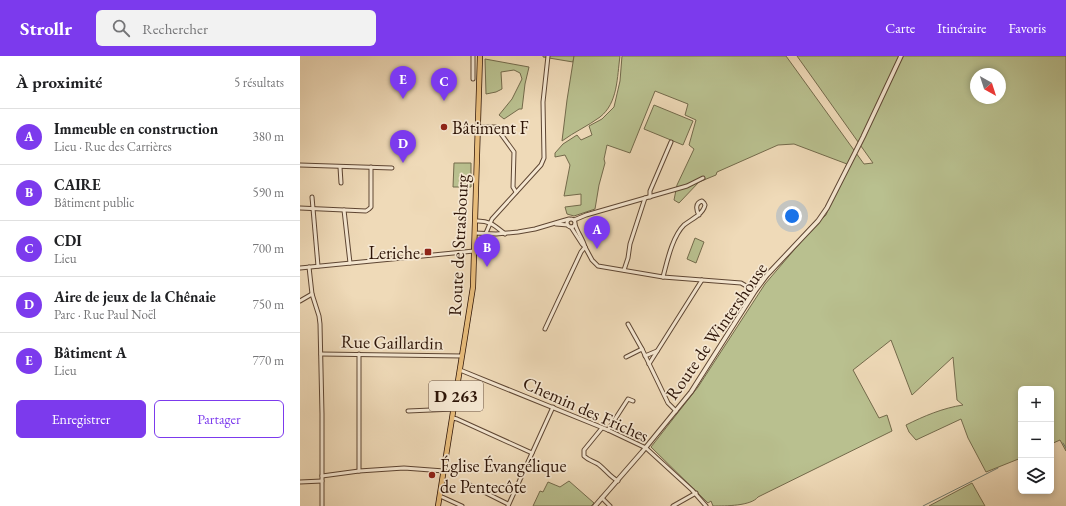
<!DOCTYPE html>
<html lang="fr">
<meta charset="utf-8">
<style>
:root{--surface:#fff;--page:#f2f2f2;--text:#202124;--muted:#757577;--line:#e0e0e0;--accent:#7c3aed}
body{margin:0;font-family:"EB Garamond",serif;background:var(--page);color:var(--text)}
.controls{position:absolute;right:12px;bottom:12px;display:grid;overflow:hidden;border-radius:6px;box-shadow:0 2px 6px #0003}
.controls button{width:36px;height:36px;display:grid;place-items:center;padding:0;border:0;border-bottom:1px solid var(--line);background:var(--surface);color:var(--text);font:20px sans-serif}
.compass{position:absolute;left:670px;top:12px;width:36px;height:36px;border-radius:50%;background:var(--surface);box-shadow:0 2px 6px #0003;rotate:141deg}
.you{position:absolute;left:492px;top:160px;width:14px;height:14px;margin:-10px;border:3px solid #fff;border-radius:50%;background:#1a73e8;box-shadow:0 0 0 6px #1a73e833}
.badge{display:grid;place-items:center;width:26px;height:26px;border-radius:50%;background:var(--accent);color:#fff;font-size:13px;font-weight:700}
.pin{position:absolute;translate:-50% -33px;filter:drop-shadow(0 1px 2px #0008)}
.pin::after{content:'';position:absolute;top:21px;width:14px;height:12px;background:inherit;clip-path:polygon(0 0,100% 0,50% 100%)}
.list{margin:0;padding:0;list-style:none}
h2{display:flex;justify-content:space-between;align-items:center;height:52px;margin:0;padding:0 16px;font-size:17px}
h2 small{font-size:13px;font-weight:400;color:var(--muted)}
.list li{display:grid;grid-template-columns:26px 1fr auto;gap:12px;align-items:center;box-sizing:border-box;height:56px;padding:0 16px;border-top:1px solid var(--line)}
.list b{display:block;font-size:15px;white-space:nowrap}
.list p{margin:0;font-size:13px;white-space:nowrap;color:var(--muted)}
.list em{font-size:13px;font-style:normal;color:var(--muted)}
.actions{display:flex;gap:8px;padding:12px 16px}
.actions a{flex:1;padding:9px 0;border:1px solid var(--accent);border-radius:6px;text-align:center;font-size:14px;color:var(--accent)}
.actions .main{background:var(--accent);color:#fff}
.icon{flex:none;width:22px;height:22px;fill:none;stroke:currentColor;stroke-width:2;stroke-linecap:round;stroke-linejoin:round}
.map{position:relative;flex:none;width:766px;height:450px;overflow:hidden}
header{display:flex;align-items:center;gap:24px;box-sizing:border-box;height:56px;padding:0 20px;background:var(--accent);color:#fff}
header strong{font-size:19px}
nav{display:flex;gap:22px;margin-inline-start:auto;font-size:14px}
.search{width:280px;height:36px;background:var(--page);display:flex;align-items:center;gap:10px;box-sizing:border-box;padding:0 14px;border-radius:6px;color:var(--muted);font-size:15px}
main{display:flex}
aside{flex:1;background:var(--surface)}
.map>svg:first-child{display:block}
.green{fill:#b9c08f;stroke:#736a4b;fill-rule:evenodd}
.lines{fill:none;stroke-linecap:round;stroke-linejoin:round}
.stream{stroke:#6e786c;stroke-width:1}
.minor-casing{stroke:#5e4633;stroke-width:5}
.tertiary-casing{stroke:#5e4633;stroke-width:5.5}
.primary-casing{stroke:#2d1407;stroke-width:6}
.minor{stroke:#f5e7d1;stroke-width:3}
.tertiary{stroke:#f5e7d1;stroke-width:3.5}
.primary{stroke:#e8bd7c;stroke-width:4.5}
.poi-dot{fill:#8f2418;stroke:#f5e7d1;stroke-width:1.5}
.labels{text-anchor:middle;dominant-baseline:central;stroke-width:3.5;stroke-linejoin:round;paint-order:stroke}
.shield{fill:#f5e7d1;stroke:#695344;stroke-width:1}
.shield-label{font-size:17px;font-weight:bold;fill:#2d1407}
.poi-label{font-size:18px;fill:#2d1407;stroke:#f5e7d1;text-anchor:start}
.street-label{font-size:18px;fill:#2d1407;stroke:#f5e7d1}
</style>
<header>
<strong>Strollr</strong>
<div class="search"><svg class="icon" aria-label="search" viewBox="0 0 24 24"><circle cx="10" cy="10" r="6"/><path d="M15 15l6 6"/></svg>Rechercher</div>
<nav><a>Carte</a><a>Itinéraire</a><a>Favoris</a></nav>
</header>
<main>
<aside>
<h2>À proximité<small>5 résultats</small></h2>
<ul class="list">
<li><span class="badge">A</span><div><b>Immeuble en construction</b><p>Lieu · Rue des Carrières</p></div><em>380 m</em></li>
<li><span class="badge">B</span><div><b>CAIRE</b><p>Bâtiment public</p></div><em>590 m</em></li>
<li><span class="badge">C</span><div><b>CDI</b><p>Lieu</p></div><em>700 m</em></li>
<li><span class="badge">D</span><div><b>Aire de jeux de la Chênaie</b><p>Parc · Rue Paul Noël</p></div><em>750 m</em></li>
<li><span class="badge">E</span><div><b>Bâtiment A</b><p>Lieu</p></div><em>770 m</em></li>
</ul>
<div class="actions"><a class="main">Enregistrer</a><a>Partager</a></div>
</aside>
<div class="map">
<svg width="766" height="450" viewBox="0 0 766 450">
<rect width="100%" height="100%" fill="#efdab8"/>
<filter id="stains"><feTurbulence type="fractalNoise" baseFrequency=".005" numOctaves="4"/><feColorMatrix values="0 0 0 0 .2 0 0 0 0 .09 0 0 0 0 .02 0 0 0 .5 -.17"/></filter>
<radialGradient id="worn" r=".72"><stop offset=".6" stop-color="#630" stop-opacity="0"/><stop offset="1" stop-color="#630" stop-opacity=".3"/></radialGradient>
<g class="green">
<polygon points="243,0 274,0 273,6 243,1"/>
<path d="M274 0H320C317 21 318 47 300 61 288 70 274 76 262 85L267 44Z"/>
<path d="M322 0H486L564 108 573 107 497 0H766V395L760 384 751 388V333H721V402L686 416 668 382 661 363 616 384 609 376 606 369C624 360 643 352 663 349L657 344 653 301 612 339 591 284 553 314 579 362 587 359 592 375 458 441C451 450 426 450 413 450L411 445 408 447 351 391 398 331 465 228 512 173 526 159 547 108 494 88 478 89 417 116 416 119 399 126 379 147 374 144 377 129 394 93 389 89 396 64 385 59 388 48 355 35 330 97 307 89 304 103 305 107 299 129 295 153 274 160 267 158 265 151 281 149V138L264 140 270 109 265 99 255 101V97L263 88 277 79 281 84 292 79 289 70 302 63 314 51 320 25ZM676 18H700V42H676Z"/>
<polygon points="185,3 229,11 225,28 222,53 219,53 204,63 199,59 212,43 222,23 220,17 214,14 201,16 202,33 196,36 186,38"/>
<polygon points="354,49 393,65 383,89 344,73"/>
<polygon points="154,107 171,107 171,131 153,131"/>
<polygon points="395,182 404,186 396,207 387,203"/>
<polygon points="269,425 294,447 291,450 233,450 240,435 243,436 248,426 260,431"/>
<polygon points="672,427 685,450 629,450"/>
</g>
<g class="lines">
<g class="stream">
<polyline points="763,387 766,392"/>
<polyline points="623,450 698,412"/>
</g>
<defs>
<g id="minor">
<polyline points="173,23 173,0"/>
<polyline points="178,71 196,71 214,96 213,131 216,136"/>
<polyline points="0,109 92,112"/>
<polyline points="40,111 41,127"/>
<polyline points="12,141 18,210"/>
<polyline points="350,141 350,135 371,86"/>
<polyline points="0,152 66,155 69,153 71,151 71,111"/>
<polyline points="44,154 50,207"/>
<circle cx="271" cy="167" r="4"/>
<polyline points="274,164 286,159 387,130 403,122"/>
<path d="M175 165C189 164 194 169 205 178"/>
<polyline points="256,168 268,169"/>
<path d="M275 168C277 176 283 183 285 191"/>
<polyline points="271,171 282,188 285,191 292,204 298,210 363,221 441,227 455,235"/>
<polyline points="175,177 196,178 218,176 235,173 262,165 269,163"/>
<polyline points="186,177 192,163 241,109 244,102 243,46 248,0"/>
<polyline points="9,211 12,238 19,260 20,268 22,358 22,450"/>
<polyline points="0,212 174,195"/>
<polyline points="324,214 328,202 330,188 345,142"/>
<path d="M363 221C367 206 372 181 384 169 388 166 393 163 397 160 401 157 404 154 405 149L404 147 402 145C395 147 396 154 399 159"/>
<polyline points="0,245 12,238"/>
<polyline points="328,268 342,293 368,347 376,355"/>
<polyline points="245,273 281,196 285,191"/>
<polyline points="21,298 162,300"/>
<polyline points="345,300 357,295"/>
<polyline points="326,301 342,293"/>
<polyline points="349,308 402,224"/>
<polyline points="160,314 308,374 346,392 392,434 406,450"/>
<polyline points="108,355 154,353"/>
<polyline points="153,362 157,363 232,397"/>
<path d="M302 372 284 394V400C288 404 293 405 298 408 305 413 310 421 318 425"/>
<polyline points="308,374 328,343 333,345"/>
<polyline points="59,415 59,298"/>
<polyline points="22,420 59,415 104,412 144,415"/>
<polyline points="0,426 22,425"/>
<polyline points="170,429 208,448"/>
<polyline points="140,440 162,450"/>
<polyline points="302,442 310,450"/>
<polyline points="208,450 253,351"/>
<polyline points="373,450 396,437"/>
</g>
<polyline id="tertiary" points="295,450 342,396 391,336 455,235 467,219 518,165 527,152 563,81 601,0"/>
<polyline id="primary" points="138,450 173,231 180,0"/>
</defs>
<use href="#minor" class="minor-casing"/>
<use href="#tertiary" class="tertiary-casing"/>
<use href="#primary" class="primary-casing"/>
<use href="#minor" class="minor"/>
<use href="#tertiary" class="tertiary"/>
<use href="#primary" class="primary"/>
</g>
<g class="poi-dot">
<circle cx="144" cy="71" r="4"/>
<rect x="124" y="192" width="8" height="8" rx="2"/>
<circle cx="132" cy="419" r="4"/>
</g>
<g class="labels">
<rect class="shield" x="129" y="325" width="54" height="30" rx="3"/>
<g class="shield-label">
<text x="156" y="340">D 263</text>
</g>
<g class="poi-label">
<text x="152" y="71">Bâtiment F</text>
<text x="120" y="196" text-anchor="end">Leriche</text>
<text x="140" y="409">Église Évangélique<tspan x="140" dy="21">de Pentecôte</tspan></text>
</g>
<g class="street-label">
<text transform="translate(158 189) rotate(-87)">Route de Strasbourg</text>
<text transform="translate(416 275) rotate(-55)">Route de Wintershouse</text>
<text transform="translate(92 286) rotate(1)">Rue Gaillardin</text>
<text transform="translate(286 353) rotate(24)">Chemin des Friches</text>
</g>
</g>
<rect width="100%" height="100%" filter="url(#stains)"/>
<rect width="100%" height="100%" fill="url(#worn)"/>
</svg>
<div class="controls">
<button>+</button>
<button>−</button>
<button><svg class="icon" aria-label="layers" viewBox="0 0 24 24"><path d="M12 4l9 5-9 5-9-5zM3 14l9 5 9-5"/></svg></button>
</div>
<svg class="compass" viewBox="-18 -18 36 36"><path d="M0-13l5 13h-10z" fill="#e53935"/><path d="M0 13l5-13h-10z" fill="#757577"/></svg>
<div class="you"></div>
<div class="pin badge" style="left:297px;top:193px">A</div>
<div class="pin badge" style="left:187px;top:211px">B</div>
<div class="pin badge" style="left:144px;top:45px">C</div>
<div class="pin badge" style="left:103px;top:107px">D</div>
<div class="pin badge" style="left:103px;top:43px">E</div>
</div>
</main>
